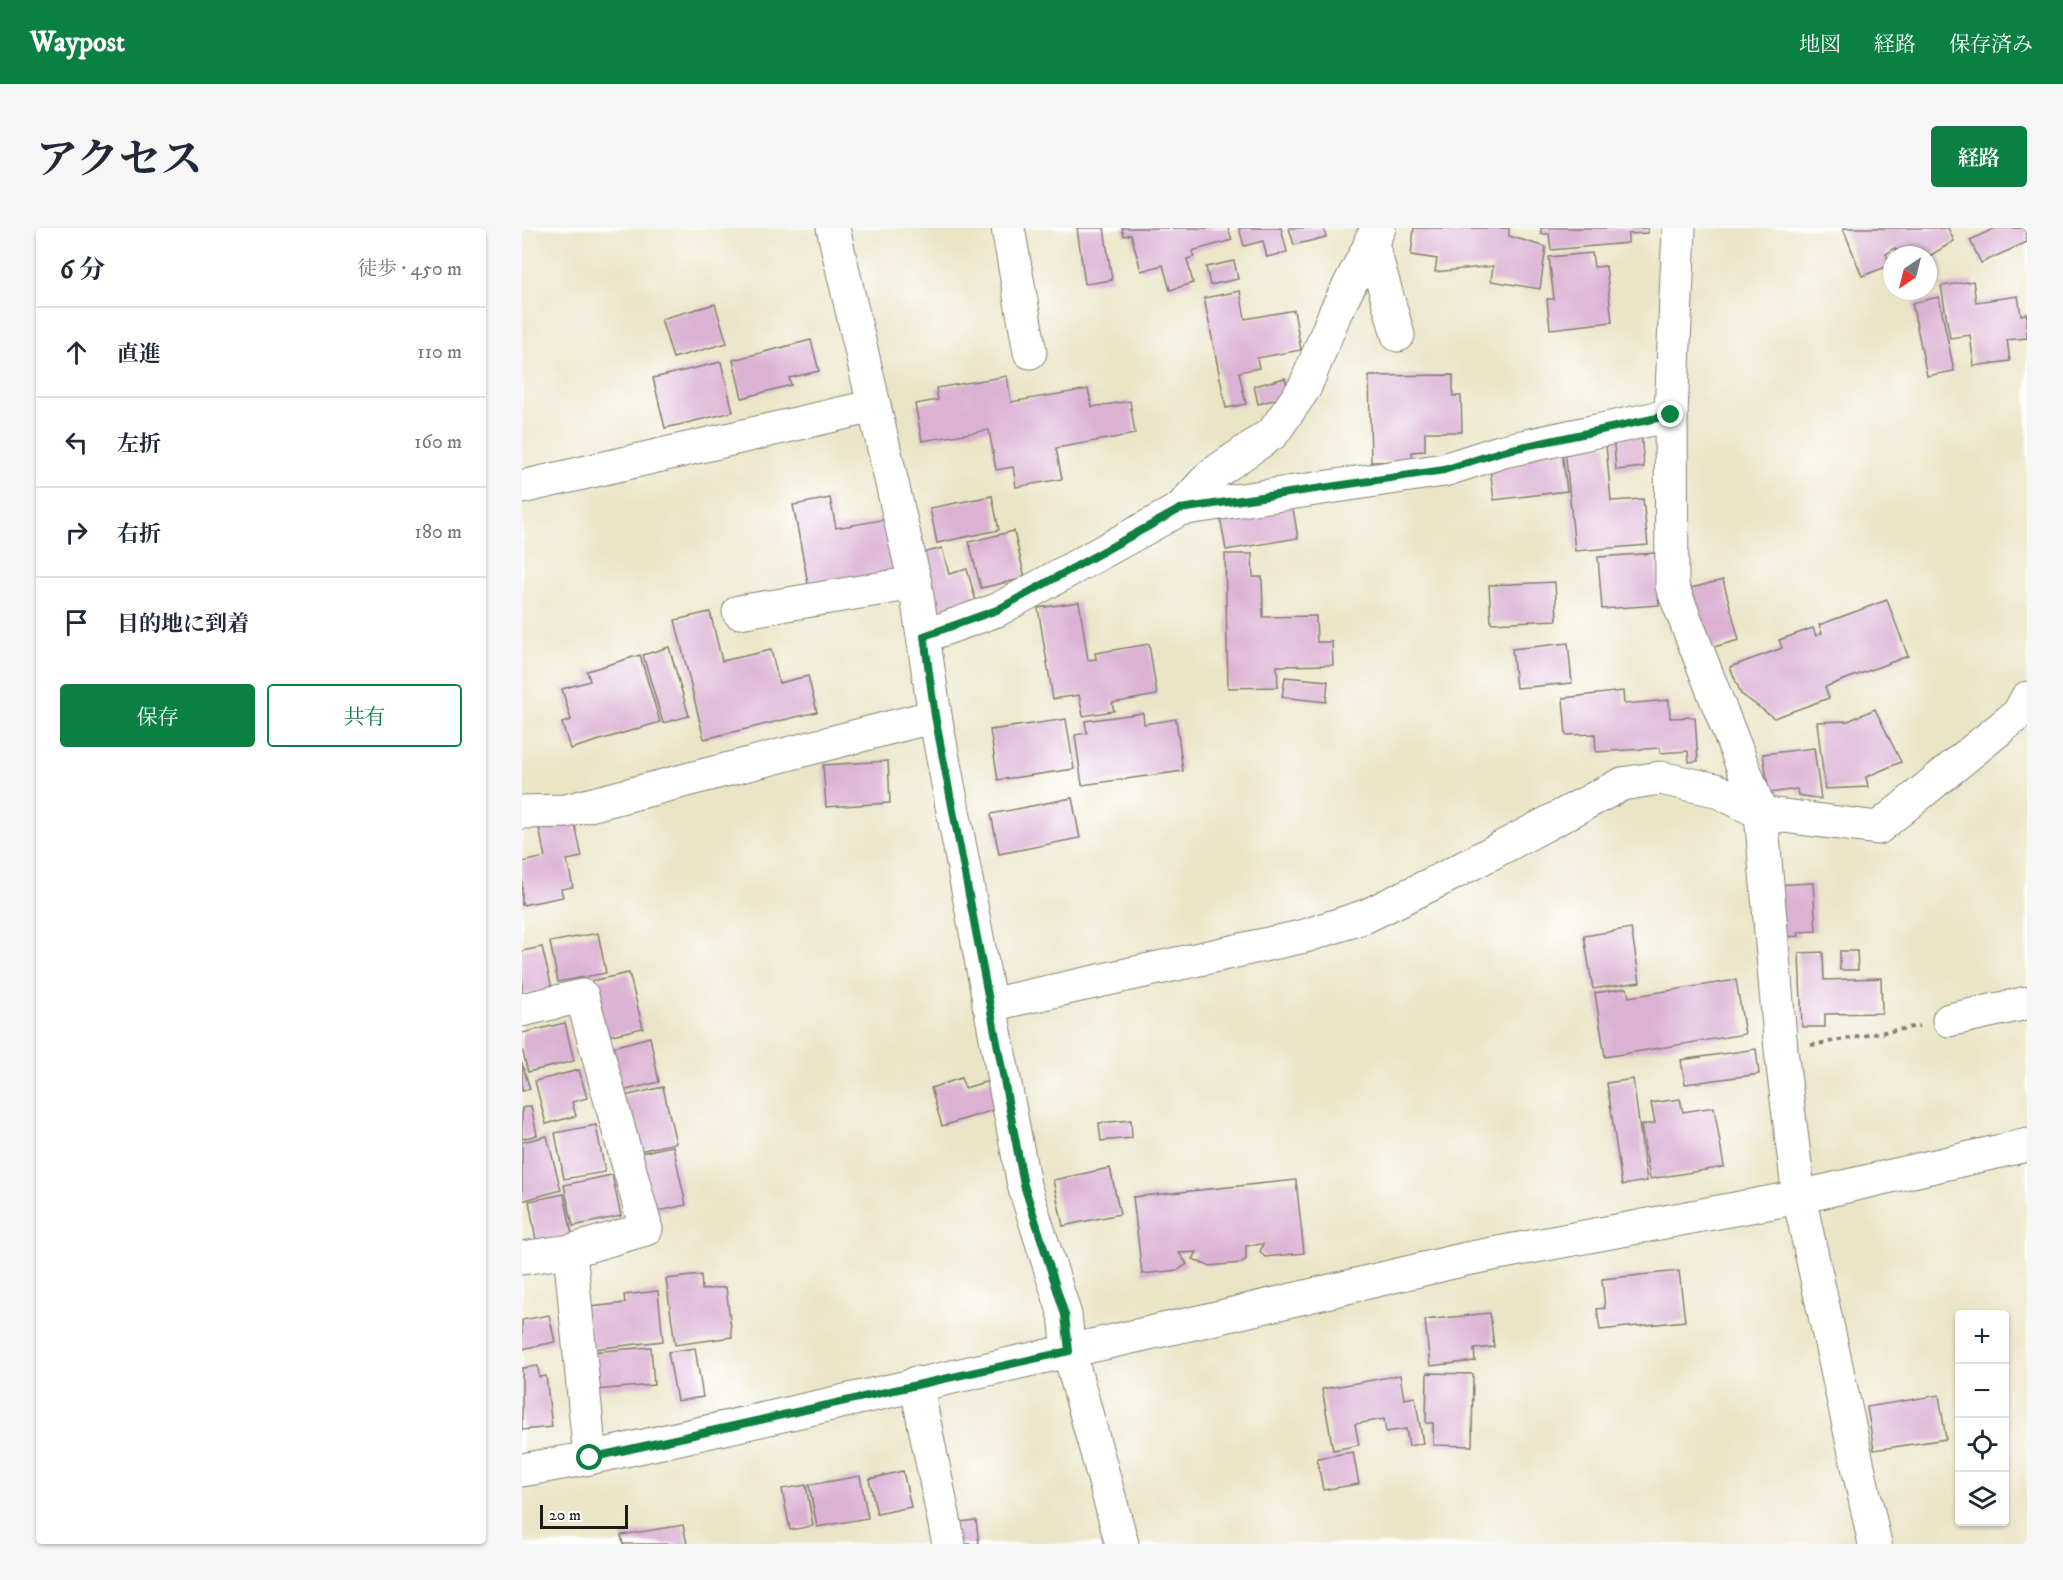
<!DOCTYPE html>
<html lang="ja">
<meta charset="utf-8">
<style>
:root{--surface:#fff;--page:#f6f6f7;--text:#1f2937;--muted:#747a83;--line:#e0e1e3;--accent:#0b8043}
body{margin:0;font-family:"IM FELL DW Pica","Noto Serif JP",serif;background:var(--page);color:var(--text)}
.controls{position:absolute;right:18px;bottom:18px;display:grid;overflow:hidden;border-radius:6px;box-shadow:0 2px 4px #0004}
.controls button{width:54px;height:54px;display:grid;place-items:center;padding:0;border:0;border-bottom:2px solid var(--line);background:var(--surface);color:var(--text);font:30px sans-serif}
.compass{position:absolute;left:1361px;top:18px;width:54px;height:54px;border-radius:50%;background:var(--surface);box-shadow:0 2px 4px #0004;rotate:215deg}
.scale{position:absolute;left:18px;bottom:15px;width:88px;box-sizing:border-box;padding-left:6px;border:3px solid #1c1c1c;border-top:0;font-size:16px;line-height:21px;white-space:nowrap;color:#1c1c1c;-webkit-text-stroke:4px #fff;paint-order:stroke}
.stop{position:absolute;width:18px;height:18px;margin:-14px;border:4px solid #0b8043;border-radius:50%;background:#fff}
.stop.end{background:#0b8043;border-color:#fff;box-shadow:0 2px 6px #0008}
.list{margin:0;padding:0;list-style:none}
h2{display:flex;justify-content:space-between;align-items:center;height:78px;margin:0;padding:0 24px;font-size:26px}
h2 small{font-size:20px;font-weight:400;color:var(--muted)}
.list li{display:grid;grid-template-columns:39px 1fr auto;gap:18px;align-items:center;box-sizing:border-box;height:90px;padding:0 24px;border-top:2px solid var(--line)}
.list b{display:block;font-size:22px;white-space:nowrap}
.list em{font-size:20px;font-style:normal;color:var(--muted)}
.actions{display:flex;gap:12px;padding:18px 24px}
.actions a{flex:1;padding:14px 0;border:2px solid var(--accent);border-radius:6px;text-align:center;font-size:21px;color:var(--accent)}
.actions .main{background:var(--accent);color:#fff}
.icon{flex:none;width:33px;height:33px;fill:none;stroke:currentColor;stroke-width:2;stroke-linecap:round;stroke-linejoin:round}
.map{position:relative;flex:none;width:1505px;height:1316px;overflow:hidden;border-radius:6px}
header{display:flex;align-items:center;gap:36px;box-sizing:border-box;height:84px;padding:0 30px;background:var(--accent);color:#fff}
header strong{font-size:28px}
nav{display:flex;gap:33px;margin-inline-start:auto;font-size:21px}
.intro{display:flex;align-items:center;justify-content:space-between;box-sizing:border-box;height:144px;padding:0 36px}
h1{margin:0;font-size:42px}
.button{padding:15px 27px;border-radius:6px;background:var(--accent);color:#fff;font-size:21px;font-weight:700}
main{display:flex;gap:36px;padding:0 36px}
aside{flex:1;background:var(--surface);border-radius:6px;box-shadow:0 2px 4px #0004}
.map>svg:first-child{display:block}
.building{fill:#dbb2d4}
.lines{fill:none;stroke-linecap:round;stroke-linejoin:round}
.minor-casing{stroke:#848072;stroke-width:35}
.path{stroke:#848072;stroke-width:4;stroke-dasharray:4.5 4.5;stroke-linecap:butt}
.minor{stroke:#fff;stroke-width:33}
.route{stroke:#0b8043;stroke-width:8}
</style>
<header>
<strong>Waypost</strong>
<nav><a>地図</a><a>経路</a><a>保存済み</a></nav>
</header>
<div class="intro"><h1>アクセス</h1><a class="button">経路</a></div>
<main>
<aside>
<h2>6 分<small>徒歩 · 450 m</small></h2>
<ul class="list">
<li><svg class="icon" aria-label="ahead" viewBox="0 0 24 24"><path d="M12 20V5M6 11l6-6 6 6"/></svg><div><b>直進</b></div><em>110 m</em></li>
<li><svg class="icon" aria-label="left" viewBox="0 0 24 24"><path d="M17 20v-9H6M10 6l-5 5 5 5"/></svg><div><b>左折</b></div><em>160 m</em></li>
<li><svg class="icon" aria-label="right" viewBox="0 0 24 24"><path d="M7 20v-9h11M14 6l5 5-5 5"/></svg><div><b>右折</b></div><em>180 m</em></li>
<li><svg class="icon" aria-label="arrive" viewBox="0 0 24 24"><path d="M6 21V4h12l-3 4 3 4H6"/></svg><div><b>目的地に到着</b></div></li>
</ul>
<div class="actions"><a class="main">保存</a><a>共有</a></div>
</aside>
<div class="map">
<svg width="1505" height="1316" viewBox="0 0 1505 1316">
<rect width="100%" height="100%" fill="#fff"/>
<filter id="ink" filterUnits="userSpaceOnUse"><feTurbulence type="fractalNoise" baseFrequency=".0167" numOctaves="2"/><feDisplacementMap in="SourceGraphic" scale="12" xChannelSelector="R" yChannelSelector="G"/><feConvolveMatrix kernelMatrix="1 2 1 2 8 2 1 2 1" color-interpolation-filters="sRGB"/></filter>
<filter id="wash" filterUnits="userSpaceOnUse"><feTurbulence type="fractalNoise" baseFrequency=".008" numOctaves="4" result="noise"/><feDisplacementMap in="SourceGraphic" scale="24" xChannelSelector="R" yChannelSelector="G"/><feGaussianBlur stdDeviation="1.35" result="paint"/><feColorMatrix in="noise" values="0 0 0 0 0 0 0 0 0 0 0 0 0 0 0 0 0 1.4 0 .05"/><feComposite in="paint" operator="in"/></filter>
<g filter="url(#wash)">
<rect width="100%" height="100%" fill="#ebe5c7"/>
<g id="blocks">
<g class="building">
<polygon points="555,0 582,0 590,52 563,56"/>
<polygon points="600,0 706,0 710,12 670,23 672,29 665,31 671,55 648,62 641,37 619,43 609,6 602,8"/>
<polygon points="717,0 759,0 765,24 745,29 741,13 722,18"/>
<polygon points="767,0 802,0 804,9 772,17"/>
<polygon points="892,0 987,0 987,8 1024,19 1018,61 969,53 971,38 913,44 915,31 889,27"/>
<polygon points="1019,0 1126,0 1126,5 1106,6 1106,15 1029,22 1027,6 1019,6"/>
<polygon points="1321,0 1426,0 1432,13 1406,29 1376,27 1373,20 1364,26 1369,37 1340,48"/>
<polygon points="1473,0 1503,0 1505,14 1459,35 1448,12"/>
<polygon points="1070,25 1072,39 1084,38 1090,94 1028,101 1025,71 1032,71 1027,29"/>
<polygon points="712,33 716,51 688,57 684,39"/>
<polygon points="1451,53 1454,74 1496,68 1499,87 1505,86 1505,110 1485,112 1488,133 1452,138 1448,107 1428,110 1419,58"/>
<polygon points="718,63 723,91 772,82 779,122 735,130 737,140 717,144 724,176 704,180 682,70"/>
<polygon points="1417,69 1432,143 1405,148 1390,75"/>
<polygon points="193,76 205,115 151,130 139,91"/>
<polygon points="289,112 297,143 267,150 269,157 220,170 211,132"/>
<polygon points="199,134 211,184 143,200 131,150"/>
<polygon points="931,147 931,168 939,168 940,204 903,204 903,223 890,224 891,233 849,234 847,148"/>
<polygon points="485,148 489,174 566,161 570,179 608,173 613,206 534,220 540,251 494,259 491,239 474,242 467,202 400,213 393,176 416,172 414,160"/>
<polygon points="763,150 767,168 736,176 732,158"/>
<polygon points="1119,203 1122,239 1094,242 1091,205"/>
<polygon points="1084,217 1089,273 1121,271 1126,317 1053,323 1043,220"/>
<polygon points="1040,223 1045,263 972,272 967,232"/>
<polygon points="470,268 477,302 415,315 408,280"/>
<polygon points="308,270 314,300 365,291 376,349 288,366 271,277"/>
<polygon points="770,275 776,310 704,322 698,288"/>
<polygon points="492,303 503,350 459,360 447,314"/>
<polygon points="420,320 427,346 445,341 455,377 410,389 394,327"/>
<polygon points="1133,325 1137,377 1080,381 1076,329"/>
<polygon points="703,326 730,326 731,349 740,349 741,389 794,388 795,414 810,414 811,437 755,438 756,459 706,460"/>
<polygon points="1201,352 1217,412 1181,422 1165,361"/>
<polygon points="1033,354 1035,392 969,395 967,357"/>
<polygon points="1365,372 1386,428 1303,459 1307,470 1252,490 1219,466 1208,439 1260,420 1257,412 1291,400 1294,408 1300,405 1297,397"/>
<polygon points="557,374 566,432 574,431 573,425 627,416 635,467 590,475 592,483 561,488 557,467 531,471 516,380"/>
<polygon points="188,384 200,433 249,422 257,455 286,448 295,484 182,511 153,392"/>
<polygon points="1046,415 1050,455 994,460 990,421"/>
<polygon points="147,419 167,488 141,495 121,427"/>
<polygon points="118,427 138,494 48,521 40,495 49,492 40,461 68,453 65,443"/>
<polygon points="763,449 806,453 804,474 760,469"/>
<polygon points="1101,463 1102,476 1147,472 1148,490 1173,489 1176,533 1167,534 1166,523 1138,525 1138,520 1074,524 1073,506 1044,507 1041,470"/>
<polygon points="1353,481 1379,534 1344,549 1346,559 1303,561 1295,494 1326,493"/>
<polygon points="621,485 622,496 654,491 661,543 560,557 553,507 565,505 563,493"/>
<polygon points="544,491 552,541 476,552 468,502"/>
<polygon points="1292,520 1299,571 1276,567 1275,561 1247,565 1241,526"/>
<polygon points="366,533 368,575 304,579 301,537"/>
<polygon points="550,570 558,610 477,626 469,586"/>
<polygon points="51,588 60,629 45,632 51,659 39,661 41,669 0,677 0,634 23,629 16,595"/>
<polygon points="1291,655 1294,703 1276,704 1277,708 1253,710 1250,657"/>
<polygon points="1109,700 1118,754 1071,761 1062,708"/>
<polygon points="76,705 84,745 36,754 28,714"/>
<polygon points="20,719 30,760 0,767 0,723"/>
<polygon points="1318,723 1335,723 1336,742 1318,742"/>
<polygon points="1301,724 1302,752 1359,750 1360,785 1303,786 1303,799 1280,799 1277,725"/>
<polygon points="107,745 121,800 77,810 64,754"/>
<polygon points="1214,752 1223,806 1083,829 1073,765 1105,760 1107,769"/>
<polygon points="43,795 52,833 6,844 0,821 0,805"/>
<polygon points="128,809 137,854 92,865 83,821"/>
<polygon points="1234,821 1237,846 1163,856 1159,832"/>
<polygon points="0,835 8,861 0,863"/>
<polygon points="57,842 65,870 50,874 54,888 24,896 13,853"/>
<polygon points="439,850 443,860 470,852 478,880 420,898 409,860"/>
<polygon points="1111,851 1125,953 1100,957 1085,855"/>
<polygon points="141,859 154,915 107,925 94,870"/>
<polygon points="1158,871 1161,884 1192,879 1202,939 1128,951 1119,897 1133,895 1129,875"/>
<polygon points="9,878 15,907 0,911 0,880"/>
<polygon points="609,892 610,910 579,913 577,895"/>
<polygon points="74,897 83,944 42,951 33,905"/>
<polygon points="25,908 39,962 0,973 0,914"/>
<polygon points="151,918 164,977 132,984 108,927"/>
<polygon points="588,940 598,986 541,998 531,952"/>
<polygon points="90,947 99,988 51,998 42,957"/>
<polygon points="774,952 782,1025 743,1029 738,1024 741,1016 724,1018 724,1031 719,1035 686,1038 671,1031 675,1024 657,1025 665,1036 656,1042 620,1046 611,969"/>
<polygon points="42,966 50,1006 14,1013 7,973"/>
<polygon points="1157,1043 1163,1093 1078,1102 1075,1081 1083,1080 1080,1051"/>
<polygon points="179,1047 180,1062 204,1059 210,1109 153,1117 144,1051"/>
<polygon points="136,1063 141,1113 63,1122 59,1080 103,1075 102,1067"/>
<polygon points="968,1085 972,1119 952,1121 953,1133 908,1138 903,1092"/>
<polygon points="27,1087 33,1114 0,1121 0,1092"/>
<polygon points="129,1119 132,1157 72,1162 68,1124"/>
<polygon points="173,1120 181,1169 155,1173 146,1124"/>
<polygon points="16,1138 17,1149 24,1148 30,1199 0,1202 0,1140"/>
<polygon points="905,1145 951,1146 950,1218 911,1217 911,1195 904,1195"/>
<polygon points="878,1147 882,1171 893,1169 901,1215 887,1218 884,1201 864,1204 862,1191 833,1196 837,1217 811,1222 800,1161"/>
<polygon points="1417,1167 1424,1211 1352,1222 1345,1179"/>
<polygon points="831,1224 837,1256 801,1262 795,1230"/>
<polygon points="381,1243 389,1279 355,1286 347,1251"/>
<polygon points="338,1248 346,1290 295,1299 287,1257"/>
<polygon points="284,1257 291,1298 268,1302 260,1261"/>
<polygon points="454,1292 457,1316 433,1316 430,1295"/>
<polygon points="161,1297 165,1316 101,1316 99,1307"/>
</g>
</g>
</g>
<g filter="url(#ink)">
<use href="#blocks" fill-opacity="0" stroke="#848072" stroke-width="1.5"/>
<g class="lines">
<defs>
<g id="minor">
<polyline points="311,0 393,355 413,488 502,957 543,1087 547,1123 600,1316"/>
<polyline points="486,0 508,124"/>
<polyline points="1157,0 1149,187 1150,358 1239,585 1259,822 1277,969 1353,1316"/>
<polyline points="849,12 876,107"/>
<polyline points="0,259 352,178"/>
<polyline points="658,281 688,248 751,205 783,159 814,83 857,0"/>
<polyline points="217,384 393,355"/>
<polyline points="402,408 475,382 658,281 922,242 981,223 1149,187"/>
<polyline points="0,584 44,583 413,488"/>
<polyline points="467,777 783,708 844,688 924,649 1100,556 1138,550 1194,562 1239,585 1356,600 1496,486 1505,470"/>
<polyline points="0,782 60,768 124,1001 48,1023 0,1030"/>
<polyline points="1427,792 1505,775"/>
<polyline points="48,1023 68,1230"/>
<polyline points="394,1155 427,1316"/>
<polyline points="0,1242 68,1230 681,1093 944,1031 1277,969 1505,917"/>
</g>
</defs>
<use href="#minor" class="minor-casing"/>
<polyline class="path" points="1289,817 1397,798"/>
<use href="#minor" class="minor"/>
</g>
</g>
<g class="lines" filter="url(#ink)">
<polyline class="route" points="68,1230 547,1123 543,1087 502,957 413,488 402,408 475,382 658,281 922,242 981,223 1149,187"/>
</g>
</svg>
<div class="controls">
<button>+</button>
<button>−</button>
<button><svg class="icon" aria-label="locate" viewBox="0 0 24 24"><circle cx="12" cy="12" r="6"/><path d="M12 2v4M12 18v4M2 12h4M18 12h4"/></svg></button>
<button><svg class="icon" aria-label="layers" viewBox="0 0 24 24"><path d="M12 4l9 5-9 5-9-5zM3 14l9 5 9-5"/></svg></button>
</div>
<svg class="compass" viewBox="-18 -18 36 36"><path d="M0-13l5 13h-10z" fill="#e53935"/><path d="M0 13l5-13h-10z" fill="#747a83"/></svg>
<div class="scale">20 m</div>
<div class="stop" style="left:68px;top:1230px"></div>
<div class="stop end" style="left:1149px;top:187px"></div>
</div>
</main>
